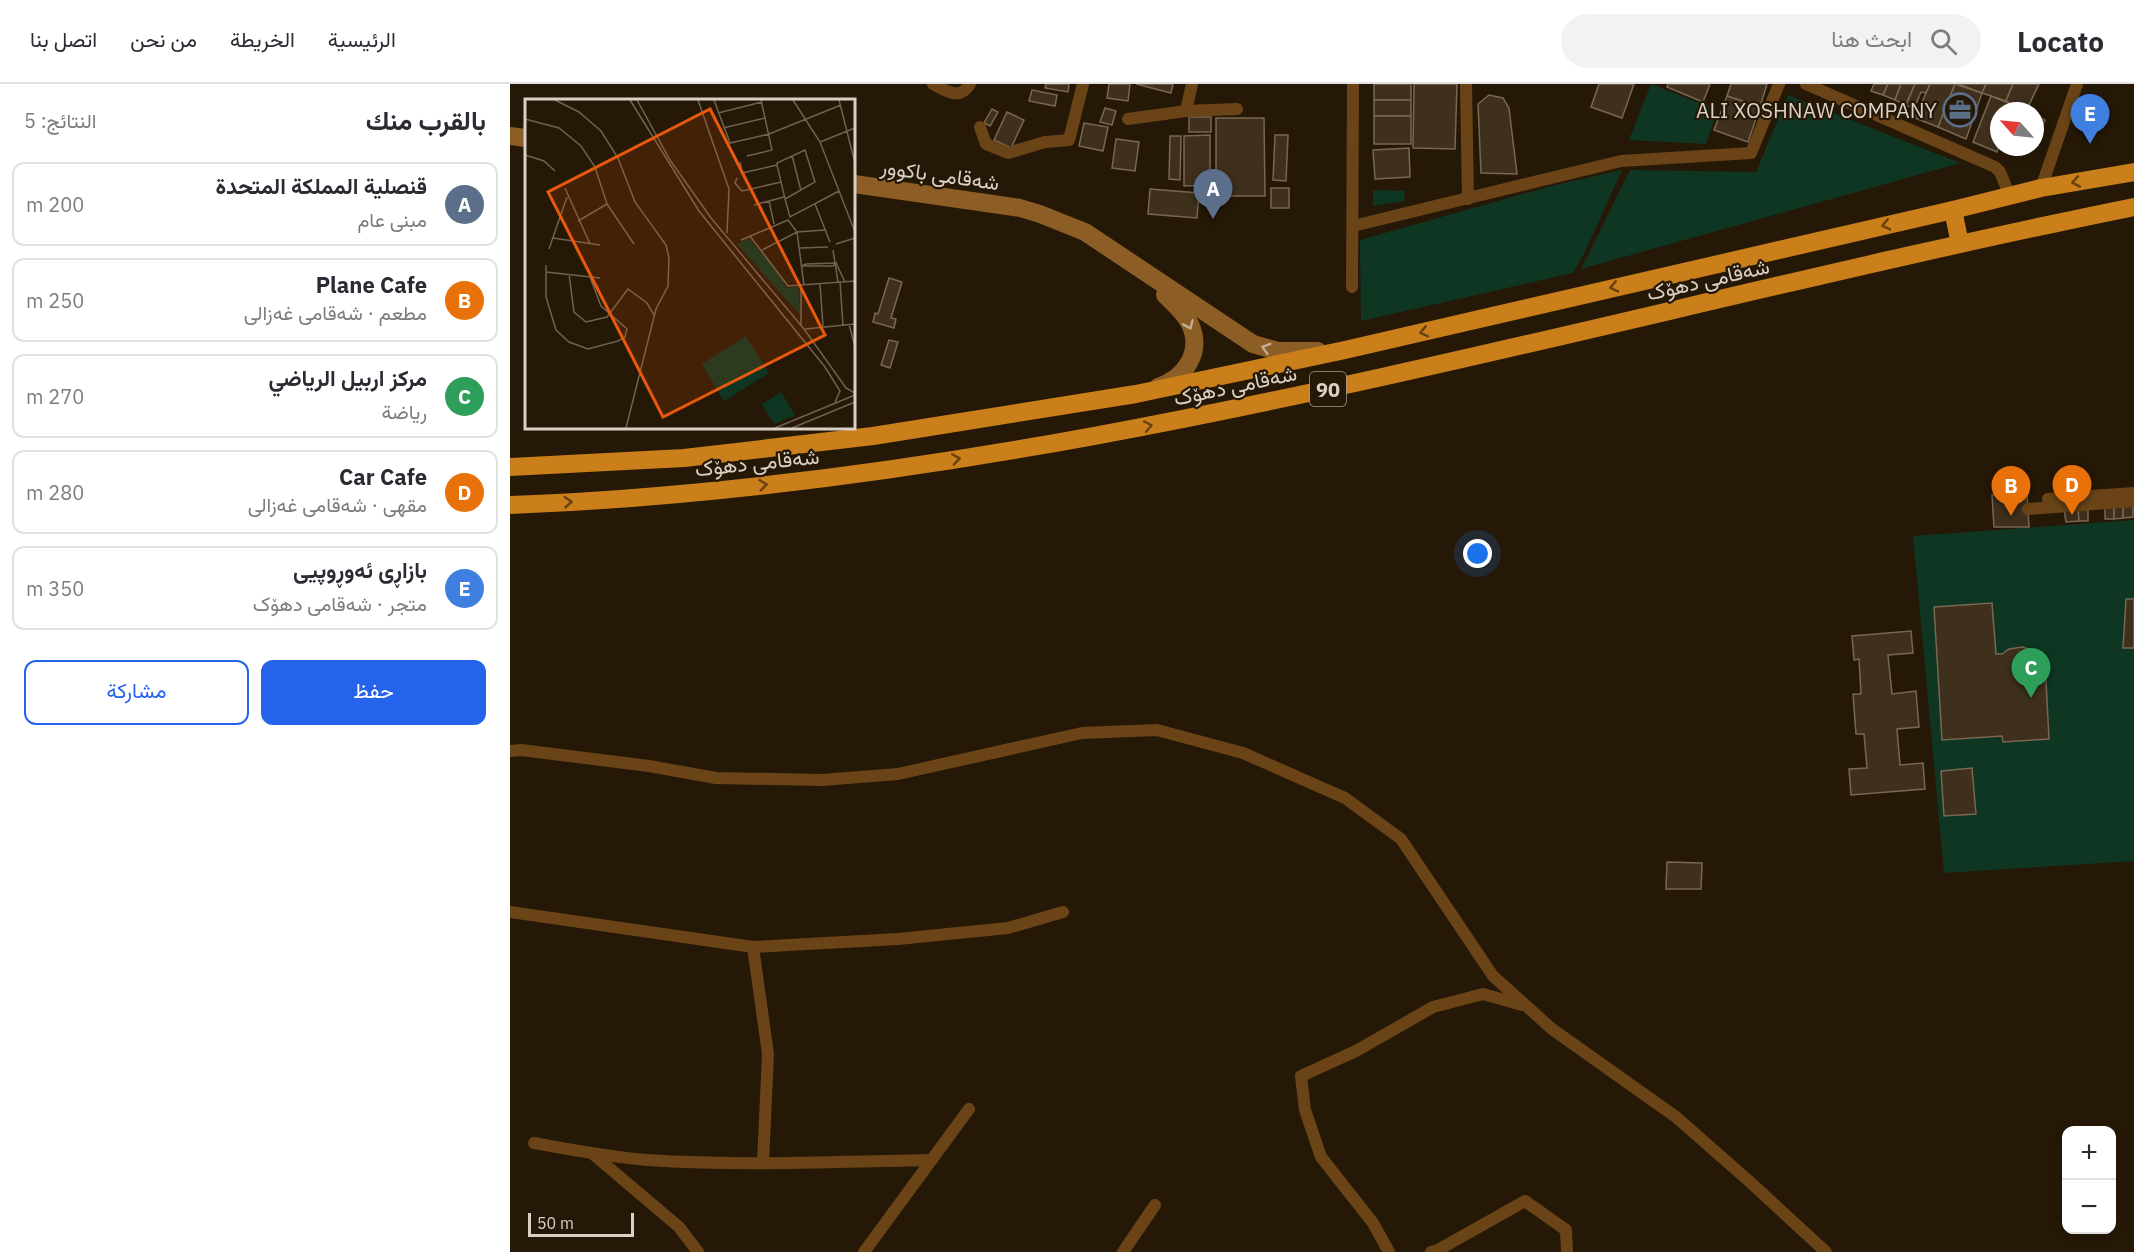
<!DOCTYPE html>
<html lang="ar">
<meta charset="utf-8">
<style>
:root{--surface:#fff;--page:#f2f2f3;--text:#2b2b33;--muted:#7c7c81;--line:#e1e1e2;--accent:#2563eb}
body{margin:0;font-family:"IBM Plex Sans",Vazirmatn,sans-serif;background:var(--page);color:var(--text);direction:rtl}
.controls{position:absolute;right:18px;bottom:18px;display:grid;overflow:hidden;border-radius:12px;box-shadow:0 3px 9px #0003}
.controls button{width:54px;height:54px;display:grid;place-items:center;padding:0;border:0;border-bottom:2px solid var(--line);background:var(--surface);color:var(--text);font:30px sans-serif}
.compass{position:absolute;left:1480px;top:18px;width:54px;height:54px;border-radius:50%;background:var(--surface);box-shadow:0 3px 9px #0003;rotate:297deg}
.scale{position:absolute;left:18px;bottom:15px;width:106px;box-sizing:border-box;padding-left:6px;border:3px solid #dad0c5;border-top:0;font-size:16px;line-height:21px;white-space:nowrap;color:#dad0c5;-webkit-text-stroke:4px #261806;paint-order:stroke}
.you{position:absolute;left:968px;top:470px;width:21px;height:21px;margin:-15px;border:4px solid #fff;border-radius:50%;background:#1a73e8;box-shadow:0 0 0 9px #1a73e833}
.badge{display:grid;place-items:center;width:39px;height:39px;border-radius:50%;background:var(--accent);color:#fff;font-size:20px;font-weight:700}
.pin{position:absolute;translate:-50% -50px;filter:drop-shadow(0 2px 3px #0008)}
.pin::after{content:'';position:absolute;top:32px;width:21px;height:18px;background:inherit;clip-path:polygon(0 0,100% 0,50% 100%)}
.list{margin:0;padding:0;list-style:none}
h2{display:flex;justify-content:space-between;align-items:center;height:78px;margin:0;padding:0 24px;font-size:26px}
h2 small{font-size:20px;font-weight:400;color:var(--muted)}
.list li{display:grid;grid-template-columns:39px 1fr auto;gap:18px;align-items:center;box-sizing:border-box;height:84px;margin:0 12px 12px;padding:0 12px;border:2px solid var(--line);border-radius:12px}
.list b{display:block;font-size:22px;white-space:nowrap}
.list p{margin:0;font-size:20px;white-space:nowrap;color:var(--muted)}
.list em{font-size:20px;font-style:normal;color:var(--muted)}
.actions{display:flex;gap:12px;padding:18px 24px}
.actions a{flex:1;padding:14px 0;border:2px solid var(--accent);border-radius:12px;text-align:center;font-size:21px;color:var(--accent)}
.actions .main{background:var(--accent);color:#fff}
.icon{flex:none;width:33px;height:33px;fill:none;stroke:currentColor;stroke-width:2;stroke-linecap:round;stroke-linejoin:round}
.map{position:relative;flex:none;width:1624px;height:1168px;overflow:hidden;direction:ltr}
header{display:flex;align-items:center;gap:36px;box-sizing:border-box;height:84px;padding:0 30px;background:var(--surface);border-bottom:2px solid var(--line)}
header strong{font-size:28px}
nav{display:flex;gap:33px;margin-inline-start:auto;font-size:21px}
.search{width:420px;height:54px;background:var(--page);display:flex;align-items:center;gap:15px;box-sizing:border-box;padding:0 21px;border-radius:33px;color:var(--muted);font-size:22px}
main{display:flex}
aside{flex:1;background:var(--surface)}
.map>svg:first-child{display:block}
.green{fill:#0e3623}
.building{fill:#3f301d;stroke:#786752;stroke-width:1.5}
.lines{fill:none;stroke-linecap:round;stroke-linejoin:round}
.street{stroke:#6a4417;stroke-width:12}
.secondary{stroke:#8d5d26;stroke-width:18}
.highway{stroke:#ca7f1a;stroke-width:18}
.oneway{stroke:#68410e}
.oneway2{stroke:#c3ae95}
.labels{text-anchor:middle;dominant-baseline:central;stroke-width:4.5;stroke-linejoin:round;paint-order:stroke}
.shield{fill:#261806;stroke:#a4998c;stroke-width:1.5}
.shield-label{font-size:20px;font-weight:bold;fill:#dad0c5}
.poi-label{font-size:21px;fill:#dad0c5;stroke:#261806;text-anchor:end}
.street-label{font-size:21px;fill:#dad0c5;stroke:#261806}
.inset-road{fill:none;stroke:#6e6252;stroke-width:1.5}
.view{fill:#e8590c;fill-opacity:0.15;stroke:#e8590c;stroke-width:3}
.inset-edge{fill:none;stroke:#dad0c5;stroke-width:3}
</style>
<header>
<strong>Locato</strong>
<div class="search"><svg class="icon" aria-label="search" viewBox="0 0 24 24"><circle cx="10" cy="10" r="6"/><path d="M15 15l6 6"/></svg>ابحث هنا</div>
<nav><a>الرئيسية</a><a>الخريطة</a><a>من نحن</a><a>اتصل بنا</a></nav>
</header>
<main>
<div class="map">
<svg width="1624" height="1168" viewBox="0 0 1624 1168">
<rect width="100%" height="100%" fill="#261806"/>
<g class="green">
<polygon points="1141,0 1207,26 1196,60 1119,56"/>
<polygon points="1278,11 1450,79 1071,185 1120,86 1246,88"/>
<polygon points="1112,86 1074,170 1063,189 851,237 850,156 1041,102"/>
<polygon points="863,106 895,107 894,117 863,122"/>
<polygon points="1624,436 1624,777 1434,789 1403,452"/>
</g>
<g class="building">
<polygon points="536,0 559,0 558,8 535,4"/>
<polygon points="599,0 620,0 618,17 597,14"/>
<polygon points="626,0 663,0 661,9"/>
<rect x="864" y="0" width="37" height="16"/>
<polygon points="904,0 947,0 945,65 903,64"/>
<polygon points="1089,0 1124,0 1112,34 1081,23"/>
<polygon points="1158,0 1200,0 1193,18 1157,3"/>
<polygon points="1221,0 1257,0 1250,23 1217,12"/>
<polygon points="1364,0 1378,0 1373,11 1361,7"/>
<polygon points="1378,0 1391,0 1385,16 1373,11"/>
<polygon points="1391,0 1405,0 1396,21 1385,16"/>
<polygon points="1405,0 1420,0 1416,9 1411,8 1404,25 1396,21"/>
<polygon points="1420,0 1445,0 1428,43 1405,34"/>
<polygon points="1445,0 1472,9 1456,55 1428,43"/>
<polygon points="1448,0 1476,0 1472,9"/>
<polygon points="1476,0 1503,0 1496,17 1472,9"/>
<polygon points="1503,0 1529,0 1519,21 1506,22 1496,17"/>
<polygon points="522,6 547,11 545,22 519,17"/>
<polygon points="979,11 993,14 999,24 1007,90 971,89 968,20"/>
<polygon points="1217,12 1250,23 1238,58 1204,46"/>
<polygon points="1481,12 1506,22 1503,27 1489,27 1489,62 1487,68 1463,58"/>
<rect x="864" y="16" width="37" height="16"/>
<polygon points="595,24 606,27 602,41 590,38"/>
<polygon points="482,25 488,28 480,42 474,39"/>
<polygon points="497,28 514,36 501,64 484,56"/>
<polygon points="1525,31 1535,36 1529,50 1525,48"/>
<rect x="864" y="32" width="37" height="28"/>
<rect x="679" y="33" width="22" height="15"/>
<polygon points="706,34 754,34 755,112 706,112"/>
<polygon points="574,39 598,43 593,67 569,62"/>
<polygon points="700,51 700,101 674,102 674,52"/>
<polygon points="765,51 778,51 776,97 763,96"/>
<polygon points="660,52 671,52 670,96 659,95"/>
<polygon points="606,55 629,58 625,87 602,84"/>
<polygon points="899,64 900,93 865,95 863,66"/>
<rect x="761" y="104" width="18" height="20"/>
<polygon points="640,105 689,109 687,134 638,130"/>
<polygon points="379,194 392,198 381,234 386,235 384,244 363,238 365,229 368,230"/>
<polygon points="379,256 388,258 380,284 371,281"/>
<polygon points="1517,409 1519,443 1484,443 1482,411"/>
<polygon points="1623,421 1623,433 1613,434 1613,422"/>
<polygon points="1604,422 1604,435 1595,435 1595,423"/>
<polygon points="1604,422 1613,422 1613,434 1604,435"/>
<polygon points="1568,424 1569,437 1556,438 1554,425"/>
<polygon points="1568,424 1578,424 1578,437 1569,437"/>
<polygon points="1616,515 1624,515 1624,564 1613,564"/>
<polygon points="1482,519 1486,570 1492,570 1499,565 1513,563 1524,567 1535,577 1539,655 1493,658 1492,652 1432,656 1424,523"/>
<polygon points="1401,547 1403,569 1378,571 1382,610 1406,607 1409,643 1387,645 1390,681 1413,679 1415,705 1341,711 1339,685 1357,684 1354,650 1346,650 1343,610 1351,610 1349,575 1344,576 1342,552"/>
<polygon points="1462,684 1466,730 1434,732 1431,687"/>
<polygon points="1157,778 1192,779 1191,805 1156,805"/>
</g>
<g class="lines">
<g class="street">
<path d="M423 0C436 7 450 17 460 0"/>
<polyline points="956,0 958,115"/>
<polyline points="1296,0 1485,83 1490,88 1500,112"/>
<polyline points="676,27 682,0"/>
<polyline points="618,35 676,27 727,25"/>
<polyline points="470,43 476,60 498,69 535,58 559,56 573,0"/>
<polyline points="1531,104 1567,0"/>
<polyline points="843,142 1111,77 1241,69 1269,0"/>
<polyline points="842,203 843,0"/>
<polyline points="1538,415 1624,409"/>
<polyline points="1518,425 1624,417"/>
<polyline points="0,667 11,666 139,682 206,694 312,696 388,690 572,649 647,646 733,669 835,714 891,755 983,892 1042,945 1166,1033 1240,1098 1316,1168"/>
<polyline points="0,828 243,863 388,855 498,844 553,828"/>
<polyline points="243,863 258,970 253,1079"/>
<path d="M24 1059C62 1066 99 1073 137 1076 232 1082 327 1078 421 1076"/>
<polyline points="84,1071 169,1143 188,1168"/>
<polyline points="354,1168 459,1025"/>
<polyline points="613,1168 645,1121"/>
<polyline points="879,1168 863,1139 811,1073 795,1026 791,992 846,967 923,923 973,910 1012,921"/>
<polyline points="921,1168 928,1166 1015,1117 1056,1146 1057,1168"/>
</g>
<g class="secondary">
<polyline points="0,52 16,54"/>
<polyline points="344,100 510,124 530,130 575,148 743,260 768,267 808,267"/>
<path d="M648 303C675 294 693 268 680 240 674 228 664 220 655 211"/>
</g>
<g class="highway">
<polyline points="1443,126 1450,160"/>
<polyline points="0,383 174,374 363,352 626,310 835,266 1443,126 1531,104 1624,88"/>
<path d="M0 421C553 400 1085 232 1624 123"/>
</g>
</g>
<defs><path id="oneway-chevron" d="M-2-3.5L2.5 0L-2 3.5" fill="none" stroke-width="1.6" stroke-linecap="round" stroke-linejoin="round" transform="scale(1.5)"/></defs>
<g class="oneway">
<use href="#oneway-chevron" transform="translate(1566 98) rotate(170)"/>
<use href="#oneway-chevron" transform="translate(1376 141) rotate(167)"/>
<use href="#oneway-chevron" transform="translate(1104 203) rotate(167)"/>
<use href="#oneway-chevron" transform="translate(914 248) rotate(167)"/>
<use href="#oneway-chevron" transform="translate(638 342) rotate(-11)"/>
<use href="#oneway-chevron" transform="translate(446 375) rotate(-9)"/>
<use href="#oneway-chevron" transform="translate(253 401) rotate(-6)"/>
<use href="#oneway-chevron" transform="translate(58 418) rotate(-4)"/>
</g>
<g class="oneway2">
<use href="#oneway-chevron" transform="translate(679 241) rotate(66)"/>
<use href="#oneway-chevron" transform="translate(756 264) rotate(-164)"/>
</g>
<defs>
<symbol id="office-ring" viewBox="-11 -11 22 22"><circle r="9.5" fill="#261806" stroke="#5c6f8a" stroke-width="1.5"/><path d="M-6-3h4V-5.5h4V-3h4V5H-6ZM-1-4.5V-3h2v-1.5ZM-6 0V1H6V0Z" fill="#5c6f8a"/></symbol>
</defs>
<g fill-rule="evenodd">
<use href="#office-ring" x="1431" y="7" width="38" height="38"/>
</g>
<g class="labels">
<rect class="shield" x="800" y="288" width="36" height="34" rx="4.5"/>
<g class="shield-label">
<text x="818" y="305">90</text>
</g>
<g class="poi-label">
<text x="1427" y="26">ALI XOSHNAW COMPANY</text>
</g>
<g class="street-label">
<text transform="translate(430 90) rotate(8)">شەقامی باکوور</text>
<text transform="translate(1198 195) rotate(-13)">شەقامی دهۆک</text>
<text transform="translate(725 301) rotate(-12)">شەقامی دهۆک</text>
<text transform="translate(247 378) rotate(-6)">شەقامی دهۆک</text>
</g>
</g>
<g transform="translate(15 15)">
<rect width="330" height="330" fill="#261806"/>
<path d="M223 139 252 171H246L252 172 261 189 273 188 276 217 212 145ZM221 237 244 274 199 302 177 265ZM256 293 270 316 249 325 237 305Z" fill="#0e3623"/>
<path class="inset-road" d="M30 1 54 13 76 32 93 59 110 103 141 146 144 159 143 187 131 210 101 329M105 1 174 112 300 268 315 292 310 303M112 1 145 61 186 119 279 230 321 289 330 294M173 1 204 90 202 134M189 1 205 44 244 35 316 6M268 1 295 43 330 133M314 1 330 64M193 14 237 3M0 20 34 29 56 47 70 68 82 105 109 145M198 29 240 19M295 43 330 29M0 56 19 62 30 72M267 56 276 92M222 57 247 51 236 1M215 63 217 74 252 66M212 79 210 84 217 92 256 83M40 89 65 145M260 100 290 83 280 51 252 64V66L260 100 265 118 314 92M244 102 249 125M290 105 305 143M229 106 259 98M53 122 82 105M225 137 263 187 330 182M28 139 75 146M216 141 263 121 272 133 279 186M311 145 330 139M275 149 303 148M24 150 42 98M237 151 272 133 300 131M308 151 313 183M311 164 308 167H277L281 165ZM311 164 320 183M21 166V198L31 231 44 243 63 250 93 242 100 238 102 230 76 207 65 178M21 173 75 179M44 175 49 213 61 223 82 218 103 190 122 204 129 216M315 183 318 226M295 185 298 227M324 225 330 248M276 226V186M280 230 330 225M250 329 330 296M267 329 330 303"/>
<path class="view" d="M185 10 300 236 138 318 23 93Z"/>
<rect width="330" height="330" class="inset-edge"/>
</g>
</svg>
<div class="controls">
<button>+</button>
<button>−</button>
</div>
<svg class="compass" viewBox="-18 -18 36 36"><path d="M0-13l5 13h-10z" fill="#e53935"/><path d="M0 13l5-13h-10z" fill="#7c7c81"/></svg>
<div class="scale">50 m</div>
<div class="you"></div>
<div class="pin badge" style="left:703px;top:135px;background:#5c6f8a">A</div>
<div class="pin badge" style="left:1501px;top:432px;background:#e8710a">B</div>
<div class="pin badge" style="left:1521px;top:614px;background:#2e9e5b">C</div>
<div class="pin badge" style="left:1562px;top:431px;background:#e8710a">D</div>
<div class="pin badge" style="left:1580px;top:60px;background:#3f7fe0">E</div>
</div>
<aside>
<h2>بالقرب منك<small>النتائج: 5</small></h2>
<ul class="list">
<li><span class="badge" style="background:#5c6f8a">A</span><div><b>قنصلية المملكة المتحدة</b><p>مبنى عام</p></div><em>200 m</em></li>
<li><span class="badge" style="background:#e8710a">B</span><div><b>Plane Cafe</b><p>مطعم · شەقامی غەزالی</p></div><em>250 m</em></li>
<li><span class="badge" style="background:#2e9e5b">C</span><div><b>مركز اربيل الرياضي</b><p>رياضة</p></div><em>270 m</em></li>
<li><span class="badge" style="background:#e8710a">D</span><div><b>Car Cafe</b><p>مقهى · شەقامی غەزالی</p></div><em>280 m</em></li>
<li><span class="badge" style="background:#3f7fe0">E</span><div><b>بازاڕی ئەوڕوپیی</b><p>متجر · شەقامی دهۆک</p></div><em>350 m</em></li>
</ul>
<div class="actions"><a class="main">حفظ</a><a>مشاركة</a></div>
</aside>
</main>
